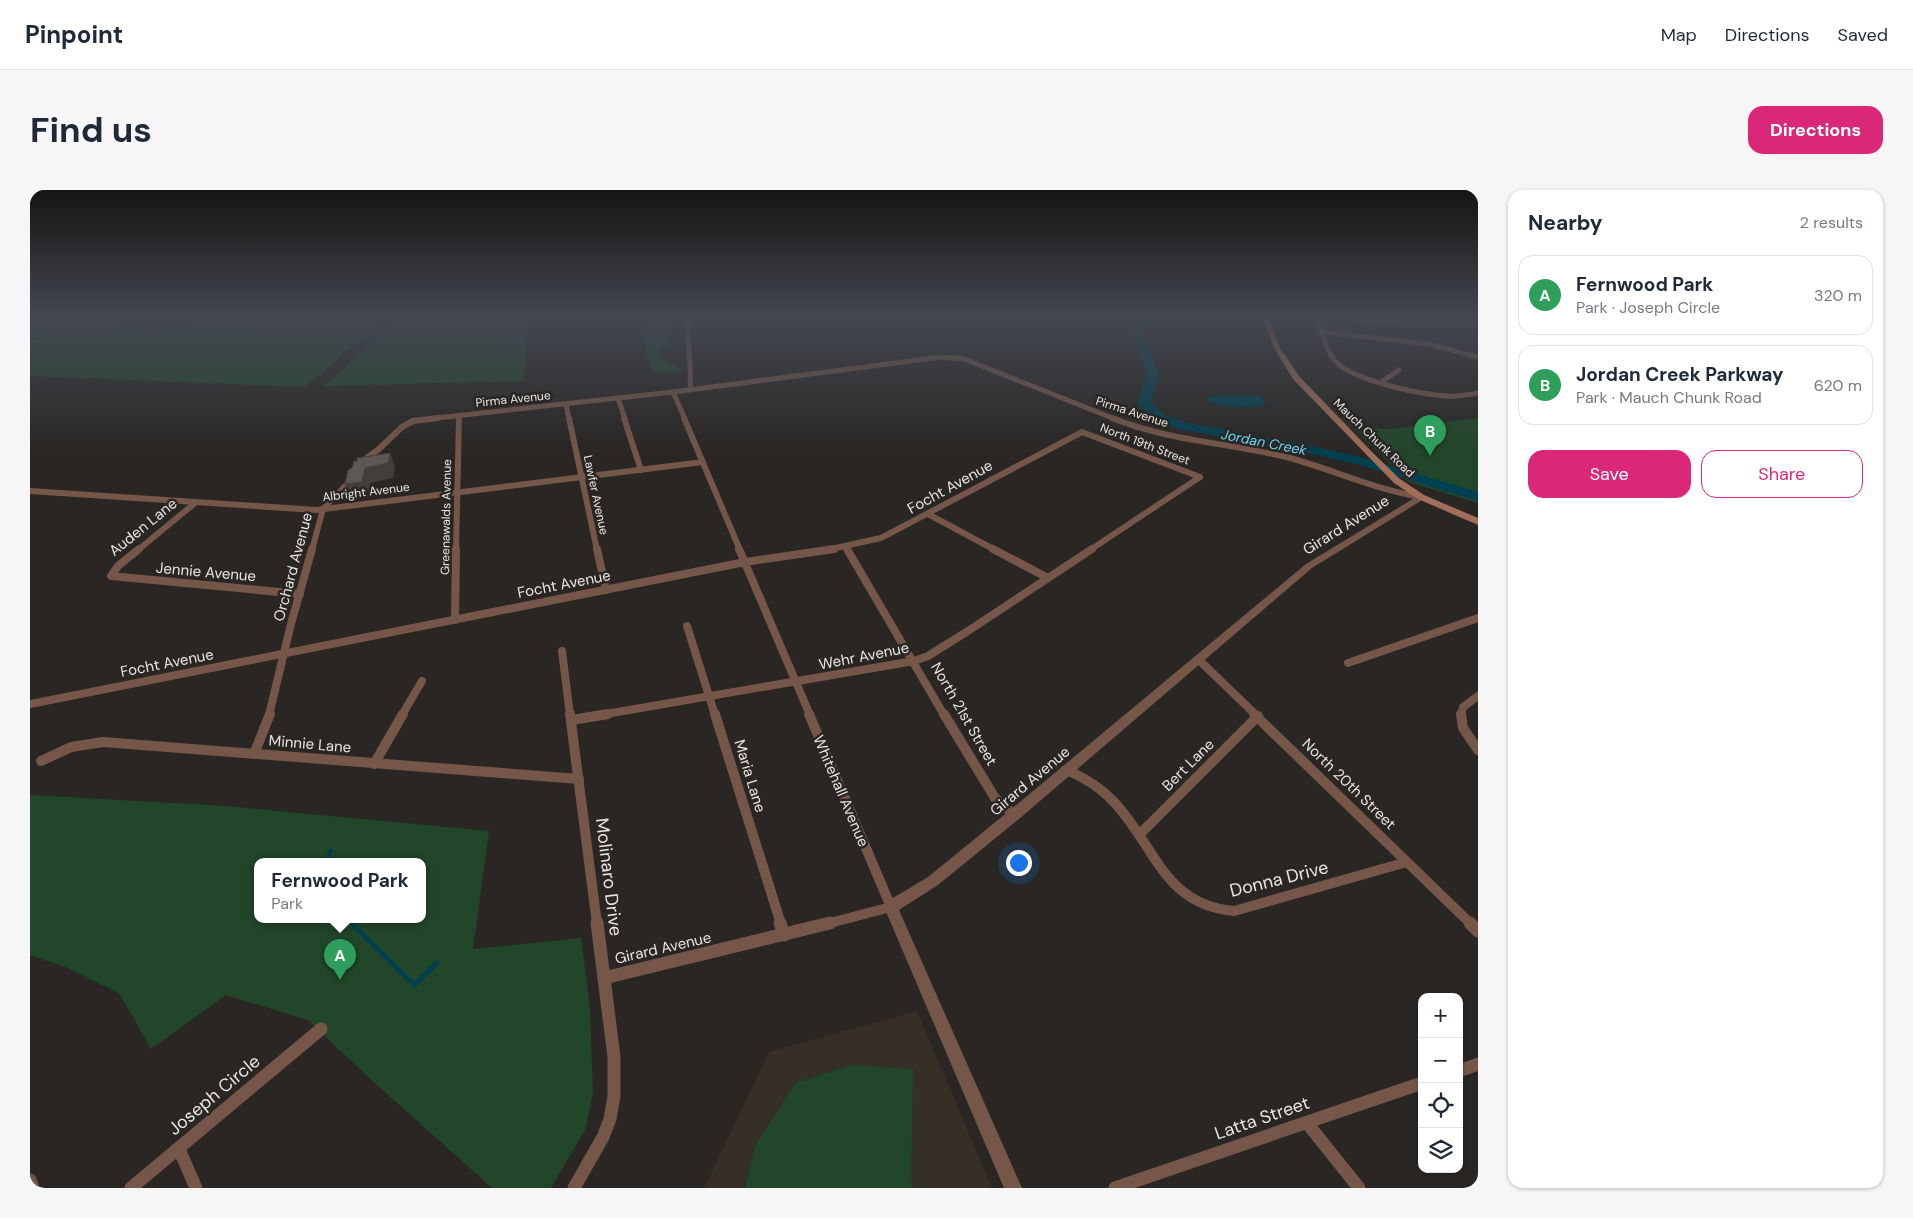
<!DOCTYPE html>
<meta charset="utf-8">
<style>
:root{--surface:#fff;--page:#f6f6f7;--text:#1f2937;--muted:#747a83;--line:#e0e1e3;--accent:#db2777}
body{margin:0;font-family:"DM Sans",sans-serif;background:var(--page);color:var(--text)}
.controls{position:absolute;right:15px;bottom:15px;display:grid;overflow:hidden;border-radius:10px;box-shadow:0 1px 4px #0004}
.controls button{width:45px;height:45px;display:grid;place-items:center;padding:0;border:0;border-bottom:1px solid var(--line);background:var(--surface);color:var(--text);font:25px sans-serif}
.you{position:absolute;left:988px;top:672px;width:18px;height:18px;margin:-12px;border:4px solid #fff;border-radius:50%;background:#1a73e8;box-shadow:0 0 0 8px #1a73e833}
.badge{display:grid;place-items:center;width:32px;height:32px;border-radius:50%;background:var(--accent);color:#fff;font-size:16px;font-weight:700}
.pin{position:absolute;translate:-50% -41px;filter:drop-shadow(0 1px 2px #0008)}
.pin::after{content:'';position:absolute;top:26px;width:18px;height:15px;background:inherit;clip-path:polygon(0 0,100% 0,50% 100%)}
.popup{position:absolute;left:224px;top:668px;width:172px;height:65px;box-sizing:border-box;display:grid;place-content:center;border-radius:10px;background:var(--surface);filter:drop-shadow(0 1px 4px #0005);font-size:16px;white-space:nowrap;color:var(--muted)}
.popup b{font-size:19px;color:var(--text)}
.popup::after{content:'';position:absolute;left:50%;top:100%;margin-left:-10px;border:10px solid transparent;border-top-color:var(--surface)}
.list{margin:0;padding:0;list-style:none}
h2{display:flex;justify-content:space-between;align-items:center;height:65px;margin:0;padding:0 20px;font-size:21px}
h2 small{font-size:16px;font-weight:400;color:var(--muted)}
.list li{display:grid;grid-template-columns:32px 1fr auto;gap:15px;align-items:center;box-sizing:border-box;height:80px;margin:0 10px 10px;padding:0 10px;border:1px solid var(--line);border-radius:15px}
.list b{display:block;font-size:19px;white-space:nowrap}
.list p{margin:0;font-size:16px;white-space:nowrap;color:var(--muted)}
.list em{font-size:16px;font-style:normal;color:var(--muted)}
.actions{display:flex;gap:10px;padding:15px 20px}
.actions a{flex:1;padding:11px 0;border:1px solid var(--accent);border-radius:15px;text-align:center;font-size:18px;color:var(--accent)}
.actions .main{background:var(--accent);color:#fff}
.icon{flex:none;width:28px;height:28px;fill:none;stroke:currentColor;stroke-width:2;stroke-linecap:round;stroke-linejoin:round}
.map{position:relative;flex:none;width:1448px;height:998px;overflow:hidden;border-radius:15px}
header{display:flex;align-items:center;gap:30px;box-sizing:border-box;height:70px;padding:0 25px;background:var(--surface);border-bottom:1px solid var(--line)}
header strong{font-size:24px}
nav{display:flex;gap:28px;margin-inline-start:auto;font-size:18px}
.intro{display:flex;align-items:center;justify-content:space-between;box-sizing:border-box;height:120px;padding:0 30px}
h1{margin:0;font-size:35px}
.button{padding:12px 22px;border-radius:15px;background:var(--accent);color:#fff;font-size:18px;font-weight:700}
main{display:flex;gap:30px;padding:0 30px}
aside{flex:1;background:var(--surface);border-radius:15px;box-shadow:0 1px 4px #0004}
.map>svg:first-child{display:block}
.built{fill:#352f27}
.green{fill:#224629;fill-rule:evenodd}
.water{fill:#004050}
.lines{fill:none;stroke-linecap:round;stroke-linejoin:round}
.stream-far1{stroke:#004050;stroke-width:4}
.stream{stroke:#004050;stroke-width:4.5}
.river{fill:#004050;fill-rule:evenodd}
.minor-far4{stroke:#755648;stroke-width:5}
.minor-far3{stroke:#755648;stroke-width:6}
.minor-far2{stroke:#755648;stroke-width:8}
.minor-far1{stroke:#755648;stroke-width:10}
.minor{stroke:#755648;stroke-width:13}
.tertiary{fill:#755648;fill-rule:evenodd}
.secondary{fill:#a16f59;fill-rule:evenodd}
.shaded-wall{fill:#413e3c}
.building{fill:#5d5856;stroke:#413e3c}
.labels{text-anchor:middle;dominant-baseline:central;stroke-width:5;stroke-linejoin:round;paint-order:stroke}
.far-street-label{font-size:12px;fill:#e7e6e3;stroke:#292623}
.far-water-label{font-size:14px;font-style:italic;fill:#6ad5f6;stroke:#292623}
.street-label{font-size:15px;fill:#e7e6e3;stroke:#292623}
.near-street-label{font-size:18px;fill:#e7e6e3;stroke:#292623}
</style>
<header>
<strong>Pinpoint</strong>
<nav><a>Map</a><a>Directions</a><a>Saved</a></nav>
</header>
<div class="intro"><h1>Find us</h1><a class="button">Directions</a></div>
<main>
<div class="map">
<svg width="1448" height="998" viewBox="0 0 1448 998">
<rect width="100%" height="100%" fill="#292623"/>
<polygon class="built" points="887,821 962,998 674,998 739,862"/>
<g class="green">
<polygon points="0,126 266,126 52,140 33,142 30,145 33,146 211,133 359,126 275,197 0,186 0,153 9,148 0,148"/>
<polygon points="373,126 504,126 496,141 496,170 493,191 294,196"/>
<polygon points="626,133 643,135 637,156 629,157 630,168 651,179 651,183 622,182 617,167 614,134"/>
<polygon points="1448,228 1448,313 1378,292 1324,238 1361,239"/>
<path d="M0 605 196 616 459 641 443 759 551 748 560 818 563 904 555 940 521 998H462L338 887 278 830 196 805 121 859 89 803 38 778 0 765ZM228 671H392V729H228Z"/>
<polygon points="820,875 883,879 881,998 715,998 725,956 765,893"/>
</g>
<path class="water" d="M1195 205 1229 206 1236 211 1234 215C1217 218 1197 218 1181 213L1177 209 1181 206Z"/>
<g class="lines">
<g class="stream-far1">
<polyline points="296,671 301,660"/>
<polyline points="317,729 322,734"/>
</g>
<polyline class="stream" points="321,733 384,795 407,773"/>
<polygon class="river" points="1107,126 1117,126 1111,137 1129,184 1121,213 1135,225 1157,233 1273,254 1330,267 1448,302 1448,311 1326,274 1273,262 1149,239 1125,231 1108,214 1117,184 1101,137"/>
<g class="minor-far4">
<path d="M659 126C656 151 662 175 660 200"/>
<path d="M1286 126C1292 141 1296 163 1308 174 1328 191 1392 205 1418 206 1428 207 1438 205 1448 203"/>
<polyline points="1435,126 1448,132"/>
<polyline points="1292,142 1398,154 1448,167"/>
<polyline points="1351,192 1369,180"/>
<polyline points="643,202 655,229"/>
<polyline points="588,208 595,229"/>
<polyline points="536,214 539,229"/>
<polyline points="397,229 643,202 911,167 934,169 1085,229"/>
<polyline points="429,229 429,226"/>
</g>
<g class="minor-far3">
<polyline points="539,228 567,360"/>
<polyline points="594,228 611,280"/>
<polyline points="654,228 710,360"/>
<path d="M1082 228C1138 251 1201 253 1260 268 1304 280 1346 300 1391 307"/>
<polyline points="330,273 349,259 372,237 383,231 408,228"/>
<polyline points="0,301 286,320 673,272"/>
<polyline points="898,324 965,360"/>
<polyline points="816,357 818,360"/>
<polyline points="108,360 165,313"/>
<polyline points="282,360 293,319 322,289"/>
<polyline points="426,360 429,228"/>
<polyline points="796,360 851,348 1052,242 1170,287"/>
<polyline points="1060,360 1170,287"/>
</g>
<g class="minor-far2">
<polyline points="109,359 88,376 81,386 270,404"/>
<polyline points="567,359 576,400"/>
<polyline points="709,359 780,525"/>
<polyline points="817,359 914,525"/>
<polyline points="963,359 1018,388"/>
<polyline points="425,430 426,359"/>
<polyline points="657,436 685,525"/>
<polyline points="532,461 540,525"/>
<polyline points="1168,469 1226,525"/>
<polyline points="1318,473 1448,428"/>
<polyline points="0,514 715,372 804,359"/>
<polyline points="239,525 261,434 282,359"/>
<polyline points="372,525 392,491"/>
<polyline points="570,525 884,471 898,466 938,441 1062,359"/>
<polyline points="1431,525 1433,517 1448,506"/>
</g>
<g class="minor-far1">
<polyline points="540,524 567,734"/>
<polyline points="685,524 751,734"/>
<polyline points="779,524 861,717 796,734"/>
<polyline points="914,524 965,608 984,625"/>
<polyline points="1224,524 1441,734"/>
<polyline points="1431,524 1433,538 1448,560"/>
<polyline points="542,530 578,524"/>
<polyline points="224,564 240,524"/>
<polyline points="11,571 41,557 73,552 549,589"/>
<polyline points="344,574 373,524"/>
<path d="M1037 580C1055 588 1071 598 1084 612 1126 657 1134 715 1204 721L1377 672"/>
<polyline points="1109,645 1228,526"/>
</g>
<g class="minor">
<polyline points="750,733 754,745"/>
<polyline points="1440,733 1448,741"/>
<polyline points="574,788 800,733"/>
<polyline points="1429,881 1448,874"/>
<polyline points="1277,933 1329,998"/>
<polyline points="149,959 166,998"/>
<polyline points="0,990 3,998"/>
<polyline points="101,998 291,839"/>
<polyline points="544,998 573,947 580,929 584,906 584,867 567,733"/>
<polyline points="1085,998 1392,893"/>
</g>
<g class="tertiary">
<polygon points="1277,126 1297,126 1360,131 1448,132 1448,136 1360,135 1280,128"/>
<polygon points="1391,304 1395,307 1394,309 1282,378 989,629 908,695 869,720 992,998 974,998 854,717 856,712 898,687 979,621 1276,374"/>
</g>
<polygon class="secondary" points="1232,126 1238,126 1250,158 1269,186 1343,263 1370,289 1394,305 1448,328 1448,335 1388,309 1364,293 1263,189 1244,158"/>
</g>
<polygon class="shaded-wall" points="360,263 365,277 363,288 340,293 338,307 321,309 315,294 335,278"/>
<polygon class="building" points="360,263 358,273 335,278 332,292 315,294 318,280 322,278 324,271 327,271 327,268"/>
<linearGradient id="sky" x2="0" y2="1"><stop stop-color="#171513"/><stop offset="0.48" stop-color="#434750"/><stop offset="1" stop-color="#434750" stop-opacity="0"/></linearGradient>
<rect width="1448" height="265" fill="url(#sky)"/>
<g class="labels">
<g class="far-street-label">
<text transform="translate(483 209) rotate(-6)">Pirma Avenue</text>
<text transform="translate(1102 222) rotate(18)">Pirma Avenue</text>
<text transform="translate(1344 248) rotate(44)">Mauch Chunk Road</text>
<text transform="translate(1115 254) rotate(21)">North 19th Street</text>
<text transform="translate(336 302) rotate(-7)">Albright Avenue</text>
<text transform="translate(566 305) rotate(78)">Lawfer Avenue</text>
<text transform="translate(416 327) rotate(-89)">Greenawalds Avenue</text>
</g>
<g class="far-water-label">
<text transform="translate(1234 252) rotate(11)">Jordan Creek</text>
</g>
<g class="street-label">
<text transform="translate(920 297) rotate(-29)">Focht Avenue</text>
<text transform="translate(1316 335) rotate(-32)">Girard Avenue</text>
<text transform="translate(113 337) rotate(-39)">Auden Lane</text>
<text transform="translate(263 377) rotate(-75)">Orchard Avenue</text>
<text transform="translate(176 382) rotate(5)">Jennie Avenue</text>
<text transform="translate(534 394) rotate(-11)">Focht Avenue</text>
<text transform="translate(834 466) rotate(-11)">Wehr Avenue</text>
<text transform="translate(137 473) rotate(-11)">Focht Avenue</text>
<text transform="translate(934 524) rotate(60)">North 21st Street</text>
<text transform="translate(280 554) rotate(5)">Minnie Lane</text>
<text transform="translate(1158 575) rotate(-45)">Bert Lane</text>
<text transform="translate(720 586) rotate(73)">Maria Lane</text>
<text transform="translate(1000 591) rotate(-40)">Girard Avenue</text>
<text transform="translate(1319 594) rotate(44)">North 20th Street</text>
<text transform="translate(811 601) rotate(67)">Whitehall Avenue</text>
<text transform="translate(633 758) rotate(-13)">Girard Avenue</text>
</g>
<g class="near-street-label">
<text transform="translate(579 687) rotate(83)">Molinaro Drive</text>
<text transform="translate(1249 689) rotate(-14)">Donna Drive</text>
<text transform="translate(184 905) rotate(-40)">Joseph Circle</text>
<text transform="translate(1232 928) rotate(-19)">Latta Street</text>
</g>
</g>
</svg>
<div class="controls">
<button>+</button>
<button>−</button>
<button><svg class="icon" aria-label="locate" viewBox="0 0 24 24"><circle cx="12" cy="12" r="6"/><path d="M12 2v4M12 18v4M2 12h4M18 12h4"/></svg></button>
<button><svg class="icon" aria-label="layers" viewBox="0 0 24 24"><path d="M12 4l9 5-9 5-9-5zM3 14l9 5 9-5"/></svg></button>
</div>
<div class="you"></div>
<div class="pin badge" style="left:310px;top:790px;background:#2e9e5b">A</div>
<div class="popup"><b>Fernwood Park</b>Park</div>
<div class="pin badge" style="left:1400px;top:266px;background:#2e9e5b">B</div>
</div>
<aside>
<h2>Nearby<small>2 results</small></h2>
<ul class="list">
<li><span class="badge" style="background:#2e9e5b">A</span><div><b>Fernwood Park</b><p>Park · Joseph Circle</p></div><em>320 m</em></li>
<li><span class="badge" style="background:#2e9e5b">B</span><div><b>Jordan Creek Parkway</b><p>Park · Mauch Chunk Road</p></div><em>620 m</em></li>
</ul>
<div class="actions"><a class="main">Save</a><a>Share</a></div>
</aside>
</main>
